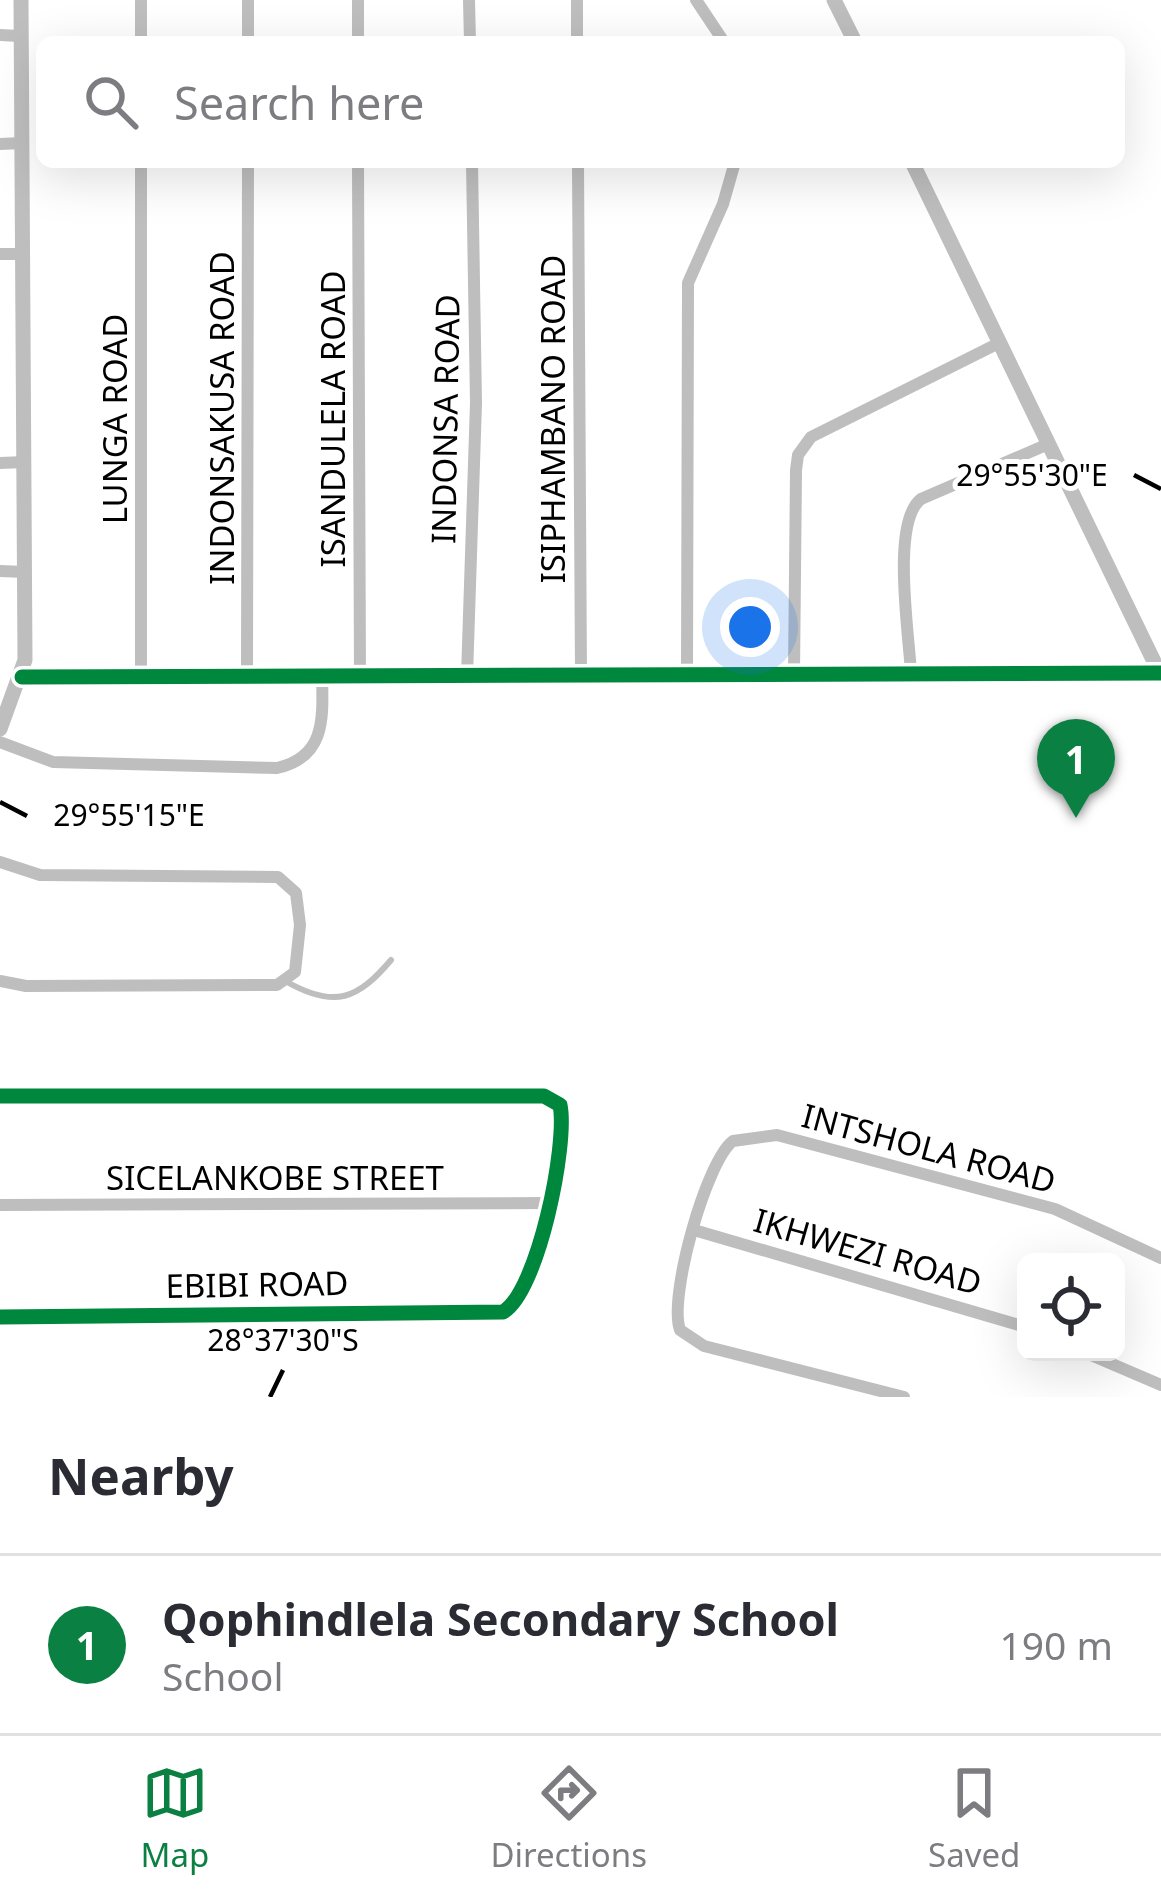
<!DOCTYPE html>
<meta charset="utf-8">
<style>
:root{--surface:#fff;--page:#f7f7f7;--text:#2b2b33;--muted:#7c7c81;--line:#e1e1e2;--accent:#0b8043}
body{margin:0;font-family:"Noto Sans",sans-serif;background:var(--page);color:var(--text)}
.controls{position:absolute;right:36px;bottom:36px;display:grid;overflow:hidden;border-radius:18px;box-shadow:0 12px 48px #0002}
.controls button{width:108px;height:108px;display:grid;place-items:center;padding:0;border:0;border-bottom:3px solid var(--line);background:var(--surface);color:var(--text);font:60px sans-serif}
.you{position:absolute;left:750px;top:627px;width:42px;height:42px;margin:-30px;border:9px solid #fff;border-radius:50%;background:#1a73e8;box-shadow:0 0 0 18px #1a73e833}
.badge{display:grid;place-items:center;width:78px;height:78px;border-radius:50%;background:var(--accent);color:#fff;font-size:39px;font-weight:700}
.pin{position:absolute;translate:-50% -99px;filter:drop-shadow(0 3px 6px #0008)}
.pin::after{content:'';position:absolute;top:63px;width:42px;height:36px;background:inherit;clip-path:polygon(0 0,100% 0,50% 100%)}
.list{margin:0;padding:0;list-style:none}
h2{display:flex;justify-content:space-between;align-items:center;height:156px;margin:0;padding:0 48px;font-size:51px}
h2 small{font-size:39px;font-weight:400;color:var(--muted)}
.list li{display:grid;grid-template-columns:78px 1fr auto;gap:36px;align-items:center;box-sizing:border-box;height:180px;padding:0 48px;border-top:3px solid var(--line)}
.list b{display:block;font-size:45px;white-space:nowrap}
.list p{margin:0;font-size:39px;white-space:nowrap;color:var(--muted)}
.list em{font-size:39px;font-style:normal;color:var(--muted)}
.icon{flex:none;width:66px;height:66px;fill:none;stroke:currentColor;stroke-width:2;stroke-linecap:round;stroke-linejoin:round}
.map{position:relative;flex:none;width:1161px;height:1397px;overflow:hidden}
.search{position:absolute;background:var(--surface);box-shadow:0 12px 48px #0002;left:36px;right:36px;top:36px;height:132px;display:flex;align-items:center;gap:30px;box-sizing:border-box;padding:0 42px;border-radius:18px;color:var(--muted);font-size:45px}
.sheet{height:336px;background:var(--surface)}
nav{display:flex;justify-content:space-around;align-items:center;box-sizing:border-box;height:168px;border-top:3px solid var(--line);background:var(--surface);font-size:33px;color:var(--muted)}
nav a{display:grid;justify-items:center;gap:6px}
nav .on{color:var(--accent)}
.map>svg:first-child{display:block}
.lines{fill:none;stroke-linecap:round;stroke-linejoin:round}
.service{stroke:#bebebe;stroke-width:6}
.minor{stroke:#bebebe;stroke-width:12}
.tertiary{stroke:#bebebe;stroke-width:15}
.cycleway-casing{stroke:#fff;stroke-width:22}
.cycleway{stroke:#00873e;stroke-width:15}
.ticks{fill:none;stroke:#000;stroke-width:4.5}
.labels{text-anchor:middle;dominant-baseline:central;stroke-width:10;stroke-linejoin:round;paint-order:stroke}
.street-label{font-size:33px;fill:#000;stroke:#fff}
.ticks-label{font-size:30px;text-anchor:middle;fill:#000;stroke:#fff;stroke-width:10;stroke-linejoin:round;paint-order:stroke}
</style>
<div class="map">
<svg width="1161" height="1397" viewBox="0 0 1161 1397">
<rect width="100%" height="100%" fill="#fff"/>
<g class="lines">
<path class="service" d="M287 982C335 1009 358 999 391 960"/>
<g class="minor">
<polyline points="358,0 358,42"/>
<polyline points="469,0 470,42"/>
<polyline points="577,0 577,42"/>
<polyline points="696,0 724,42"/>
<polyline points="0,35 20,36"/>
<polyline points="141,42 141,0"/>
<polyline points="248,42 248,0"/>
<polyline points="0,144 22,143"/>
<polyline points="358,162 360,677"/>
<polyline points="578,162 581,676"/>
<polyline points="0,254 23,254"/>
<polyline points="0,463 25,462"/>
<polyline points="0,571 25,572"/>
<polyline points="247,673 248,162"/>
<path d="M911 673C909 634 891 522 921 499L1046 445"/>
<polyline points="687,675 688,283 723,204 735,162"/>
<polyline points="794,675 796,470 798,455 811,437 997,344"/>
<polyline points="141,676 141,162"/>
<polyline points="467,676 476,403 472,162"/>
<polyline points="22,677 1160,673"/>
<path d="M0 742 53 762 277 768C326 757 323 718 322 676"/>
<polyline points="0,862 40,875 278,877 296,893 300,925 295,972 277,985 26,986 0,981"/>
<path d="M0 1096H544L560 1105C568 1144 538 1292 503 1312L0 1317"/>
<polyline points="0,1205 550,1203"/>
<polyline points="694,1230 1026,1327"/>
<polyline points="1084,1352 1161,1385"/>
<path d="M904 1397 704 1346 680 1330C668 1298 706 1161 733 1141L777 1135 1055 1209 1161 1258"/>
</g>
<g class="tertiary">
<polyline points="834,0 855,42"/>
<polyline points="912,162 1161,676"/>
<polyline points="0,729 25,660 21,0"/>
</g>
<defs>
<g id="cycleway">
<polyline points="22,677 1160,673"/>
<path d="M0 1096H544L560 1105C568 1144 538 1292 503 1312L0 1317"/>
</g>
</defs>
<use href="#cycleway" class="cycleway-casing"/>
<use href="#cycleway" class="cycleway"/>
</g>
<path class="ticks" d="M1134 475 1161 489M0 802 27 816M270 1397 283 1370"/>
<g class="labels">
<g class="street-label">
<text transform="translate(221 418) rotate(-90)">INDONSAKUSA ROAD</text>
<text transform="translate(114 419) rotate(-90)">LUNGA ROAD</text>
<text transform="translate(332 419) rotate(-90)">ISANDULELA ROAD</text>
<text transform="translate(445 419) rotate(-89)">INDONSA ROAD</text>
<text transform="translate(552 419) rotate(-90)">ISIPHAMBANO ROAD</text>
<text transform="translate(929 1148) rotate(15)">INTSHOLA ROAD</text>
<text x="275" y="1177">SICELANKOBE STREET</text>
<text transform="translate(868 1251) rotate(16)">IKHWEZI ROAD</text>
<text transform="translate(257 1284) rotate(-1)">EBIBI ROAD</text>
</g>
</g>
<g class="ticks-label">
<text x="1032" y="486">29°55'30"E</text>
<text x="129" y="826">29°55'15"E</text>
<text x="283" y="1351">28°37'30"S</text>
</g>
</svg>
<div class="controls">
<button><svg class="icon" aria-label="locate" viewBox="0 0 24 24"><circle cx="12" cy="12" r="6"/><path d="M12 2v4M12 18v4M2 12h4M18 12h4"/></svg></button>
</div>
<div class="you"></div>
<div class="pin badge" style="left:1076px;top:818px">1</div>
<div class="search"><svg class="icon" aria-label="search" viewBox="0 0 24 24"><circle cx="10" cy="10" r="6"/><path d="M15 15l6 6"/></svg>Search here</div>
</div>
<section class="sheet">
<h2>Nearby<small></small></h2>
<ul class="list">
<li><span class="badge">1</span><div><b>Qophindlela Secondary School</b><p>School</p></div><em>190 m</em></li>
</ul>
</section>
<nav>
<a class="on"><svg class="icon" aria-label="map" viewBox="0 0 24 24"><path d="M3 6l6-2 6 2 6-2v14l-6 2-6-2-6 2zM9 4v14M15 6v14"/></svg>Map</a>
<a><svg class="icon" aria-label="directions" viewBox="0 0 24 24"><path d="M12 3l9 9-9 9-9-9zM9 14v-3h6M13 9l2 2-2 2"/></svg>Directions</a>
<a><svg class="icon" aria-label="saved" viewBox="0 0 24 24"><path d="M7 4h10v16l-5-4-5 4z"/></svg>Saved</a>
</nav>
